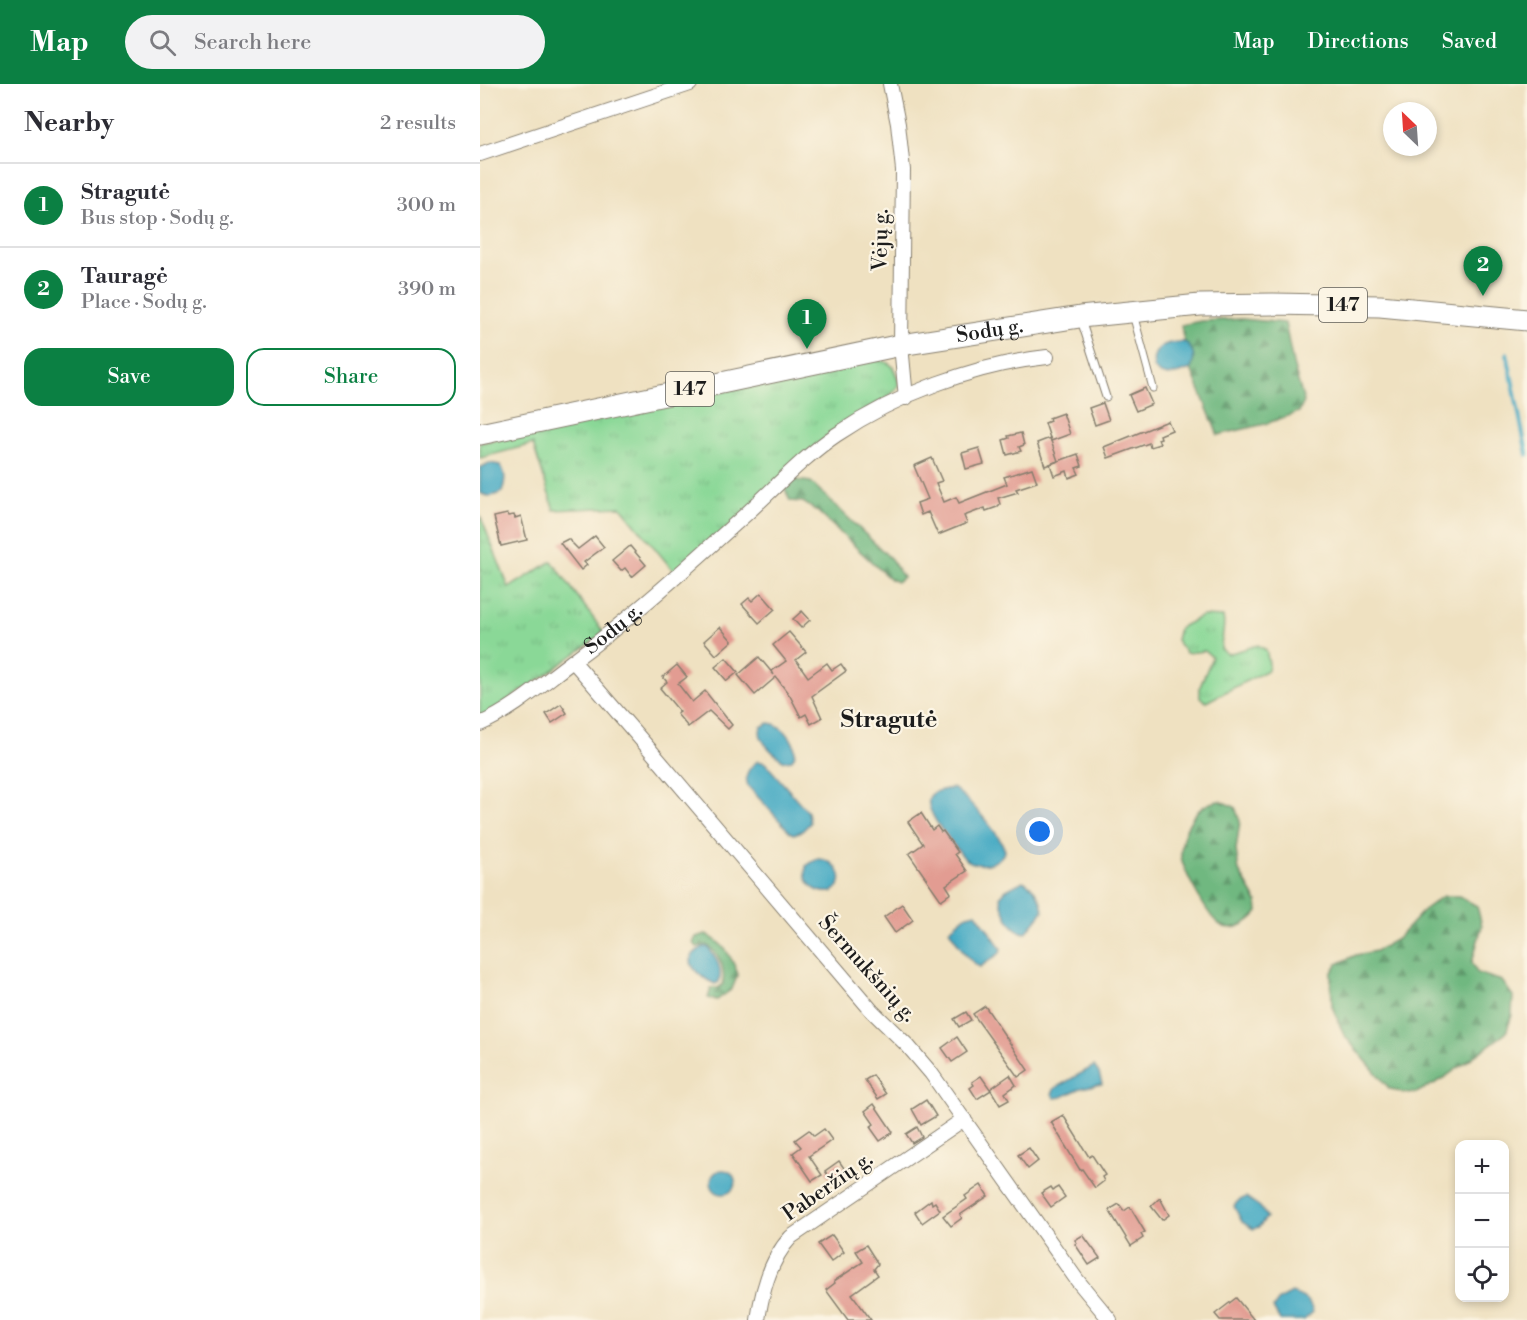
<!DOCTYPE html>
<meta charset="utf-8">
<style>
:root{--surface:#fff;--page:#f2f2f3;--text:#2b2b33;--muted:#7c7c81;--line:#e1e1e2;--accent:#0b8043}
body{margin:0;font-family:"Libre Bodoni",serif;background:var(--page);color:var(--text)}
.controls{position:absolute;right:18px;bottom:18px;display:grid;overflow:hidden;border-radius:12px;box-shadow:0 3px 9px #0003}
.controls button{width:54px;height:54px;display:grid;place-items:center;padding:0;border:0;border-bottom:2px solid var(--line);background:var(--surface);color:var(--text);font:30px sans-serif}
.compass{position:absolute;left:903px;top:18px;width:54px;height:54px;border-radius:50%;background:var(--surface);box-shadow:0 3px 9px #0003;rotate:335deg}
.you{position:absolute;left:560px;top:748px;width:21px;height:21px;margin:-15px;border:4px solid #fff;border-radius:50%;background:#1a73e8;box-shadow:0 0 0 9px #1a73e833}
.badge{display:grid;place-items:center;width:39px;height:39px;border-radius:50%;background:var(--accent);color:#fff;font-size:20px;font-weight:700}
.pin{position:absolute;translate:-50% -50px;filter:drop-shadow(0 2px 3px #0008)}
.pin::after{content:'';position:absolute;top:32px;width:21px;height:18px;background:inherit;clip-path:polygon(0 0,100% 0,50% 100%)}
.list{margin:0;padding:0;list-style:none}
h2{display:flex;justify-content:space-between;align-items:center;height:78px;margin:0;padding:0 24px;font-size:26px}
h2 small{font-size:20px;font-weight:400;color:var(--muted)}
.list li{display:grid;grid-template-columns:39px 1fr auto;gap:18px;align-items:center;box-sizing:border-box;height:84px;padding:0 24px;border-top:2px solid var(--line)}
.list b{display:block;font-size:22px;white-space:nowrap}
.list p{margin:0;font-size:20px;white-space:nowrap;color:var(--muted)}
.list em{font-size:20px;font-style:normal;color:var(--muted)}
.actions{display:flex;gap:12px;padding:18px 24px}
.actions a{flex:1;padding:14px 0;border:2px solid var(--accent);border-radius:18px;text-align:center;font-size:21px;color:var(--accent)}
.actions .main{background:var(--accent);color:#fff}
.icon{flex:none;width:33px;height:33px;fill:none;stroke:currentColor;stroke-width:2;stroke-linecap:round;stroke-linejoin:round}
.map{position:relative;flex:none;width:1047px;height:1236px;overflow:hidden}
header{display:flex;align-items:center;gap:36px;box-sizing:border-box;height:84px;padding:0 30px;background:var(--accent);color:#fff}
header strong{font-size:28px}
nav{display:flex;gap:33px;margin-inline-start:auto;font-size:21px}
.search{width:420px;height:54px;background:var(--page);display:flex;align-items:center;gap:15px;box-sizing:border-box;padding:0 21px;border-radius:33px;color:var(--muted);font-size:22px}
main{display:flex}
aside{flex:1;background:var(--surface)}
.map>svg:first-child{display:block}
.grass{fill:url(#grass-tufts);stroke:#537a5a;stroke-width:1.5}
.forest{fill:url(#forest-firs);stroke:#466a4e;stroke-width:1.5}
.water{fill:#43a9c3;stroke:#306270;stroke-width:1.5}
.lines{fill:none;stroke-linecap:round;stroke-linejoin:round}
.stream{stroke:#43a9c3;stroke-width:4}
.building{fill:#e29c92}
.lane-casing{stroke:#867e6e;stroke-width:9}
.street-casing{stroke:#867e6e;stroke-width:16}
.primary-casing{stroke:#867e6e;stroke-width:23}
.lane{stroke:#fff;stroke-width:7}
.street{stroke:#fff;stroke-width:14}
.primary{stroke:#fff;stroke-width:21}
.labels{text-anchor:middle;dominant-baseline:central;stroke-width:4.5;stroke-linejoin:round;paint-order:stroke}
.shield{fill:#fcf5e5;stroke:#5f5d58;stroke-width:1.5}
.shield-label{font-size:20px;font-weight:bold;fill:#1c1c1c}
.street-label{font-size:21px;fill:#1c1c1c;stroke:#fcf5e5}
.quarter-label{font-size:24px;font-weight:bold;fill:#1c1c1c;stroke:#fcf5e5}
</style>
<header>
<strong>Map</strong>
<div class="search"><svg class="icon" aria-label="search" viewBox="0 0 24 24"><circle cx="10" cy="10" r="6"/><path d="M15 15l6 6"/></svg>Search here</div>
<nav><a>Map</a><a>Directions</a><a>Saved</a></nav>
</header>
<main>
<aside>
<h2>Nearby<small>2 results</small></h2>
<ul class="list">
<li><span class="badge">1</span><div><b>Stragutė</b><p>Bus stop · Sodų g.</p></div><em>300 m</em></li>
<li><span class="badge">2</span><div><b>Tauragė</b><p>Place · Sodų g.</p></div><em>390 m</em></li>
</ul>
<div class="actions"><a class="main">Save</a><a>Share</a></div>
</aside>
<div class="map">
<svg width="1047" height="1236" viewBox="0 0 1047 1236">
<defs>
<pattern id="grass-tufts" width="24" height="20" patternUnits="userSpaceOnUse" patternTransform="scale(1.5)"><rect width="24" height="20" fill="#8ad897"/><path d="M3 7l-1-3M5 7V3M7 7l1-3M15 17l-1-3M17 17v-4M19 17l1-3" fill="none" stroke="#76b982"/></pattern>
<pattern id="forest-firs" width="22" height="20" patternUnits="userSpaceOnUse" patternTransform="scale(1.5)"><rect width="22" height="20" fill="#6fb880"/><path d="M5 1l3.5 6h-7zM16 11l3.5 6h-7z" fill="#5a9568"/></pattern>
</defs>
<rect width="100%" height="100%" fill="#fcf5e5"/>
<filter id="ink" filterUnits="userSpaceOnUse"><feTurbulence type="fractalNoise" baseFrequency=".0167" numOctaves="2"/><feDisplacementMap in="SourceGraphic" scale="12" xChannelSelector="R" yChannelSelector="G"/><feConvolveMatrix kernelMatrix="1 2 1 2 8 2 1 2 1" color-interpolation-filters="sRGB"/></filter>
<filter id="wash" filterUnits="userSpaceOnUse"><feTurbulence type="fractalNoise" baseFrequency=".008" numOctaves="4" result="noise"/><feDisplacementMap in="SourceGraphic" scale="24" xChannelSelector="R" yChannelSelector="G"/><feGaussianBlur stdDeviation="1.35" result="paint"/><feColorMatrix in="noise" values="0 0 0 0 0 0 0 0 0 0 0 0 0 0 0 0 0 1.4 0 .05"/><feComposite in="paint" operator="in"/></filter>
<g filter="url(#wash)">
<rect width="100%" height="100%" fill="#efe1c1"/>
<g class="grass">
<path d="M392 275C412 276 415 283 419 301L410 312 361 341 196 490 141 423 74 426 53 360 0 374V359Z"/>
<polygon points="0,431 29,504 72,477 124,549 59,596 0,634"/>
<path d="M722 532 743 533C746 542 741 554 741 565L748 570 778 561 786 566 789 580 788 586 726 618 720 613V603L732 573 725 567 706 569 696 556 699 544Z"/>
</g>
<g class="forest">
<path d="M762 235 805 239 813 280 824 318 819 328 785 340 738 351 711 285C716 272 710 267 704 256 702 252 702 246 701 241L721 237Z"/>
<polygon points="315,396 331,398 411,475 423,493 417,498 410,495 337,427 323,418 310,417 305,405"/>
<path d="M740 717 755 723 760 737 756 766 759 787 777 818 778 828C770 838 755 848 742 842 729 836 702 785 701 771 701 747 715 719 740 717Z"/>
<polygon points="963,812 979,812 997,822 1002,842 992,878 997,889 1022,897 1033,912 1032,931 1026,949 961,996 936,1009 922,1009 909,1004 864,951 852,922 851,890 857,880 876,871 896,867 917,855 945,825"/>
<path d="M226 850C245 861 250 870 258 890L252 905 237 916 228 914 231 904H238L243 900C245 885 240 871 227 861L217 863 213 859 216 853Z"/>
</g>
<g class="water">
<path d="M705 258C714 266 716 273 711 285 703 287 692 293 684 291 669 288 671 268 682 262 689 258 697 258 705 258Z"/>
<path d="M9 379 20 381C27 390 25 398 22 408 14 412 8 414 0 409V384Z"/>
<path d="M289 639C304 640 322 663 312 676L304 677C294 670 276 656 281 643Z"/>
<path d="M278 677 285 679 328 728 330 739 322 747 314 750 310 748 268 702C264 691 268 684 278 677Z"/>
<path d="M473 704C488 714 521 751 525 767 518 782 498 784 485 775 476 763 439 724 451 711 455 706 467 705 473 704Z"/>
<path d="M337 775C355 774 371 797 352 808 335 810 323 799 326 782Z"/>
<path d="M543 797C554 802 562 816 563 827L546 849C531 848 523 827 520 813L526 806Z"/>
<path d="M496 829 521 864 520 869 500 883C486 875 478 859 469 846L487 831Z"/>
<path d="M224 863H228C236 875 243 883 239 898L235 900C218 892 197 875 224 863Z"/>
<polygon points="614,982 619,989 622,1000 601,1004 582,1013 575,1014 572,1010 575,1004"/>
<circle cx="243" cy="1098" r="12"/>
<polygon points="766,1113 780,1123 787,1133 779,1143 773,1145 762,1138 754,1122 758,1117"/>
<path d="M812 1209C823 1213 830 1216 833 1228L824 1236H800L793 1224 799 1216Z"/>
</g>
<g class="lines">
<polyline class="stream" points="1027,269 1047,371"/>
</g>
<g id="blocks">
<g class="building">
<polygon points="665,304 672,320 656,327 649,311"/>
<polygon points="623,319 629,336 615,341 609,324"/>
<polygon points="583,329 590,350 571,357 565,339 570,337 569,334"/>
<polygon points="688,337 692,346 680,351 681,354 678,355 680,360 670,363 669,359 628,374 624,363"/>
<polygon points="541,349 544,361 539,363 541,367 527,371 523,356 529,354 528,352"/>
<polygon points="570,354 578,377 565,382 557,359"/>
<polygon points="499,364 504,380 486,385 482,369"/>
<polygon points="598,370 602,382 596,384 599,390 589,394 587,387 574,392 570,380"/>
<polygon points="452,374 462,397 456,399 464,418 476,413 479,419 527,400 524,393 552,384 557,398 536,405 538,408 518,414 520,420 517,423 506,427 505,424 484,432 487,439 458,451 448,428 441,431 437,419 448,415 434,382"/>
<polygon points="27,430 28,432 34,431 35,434 41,432 47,456 21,462 14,433"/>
<polygon points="115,452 124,463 104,478 107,481 101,486 80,459 88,455 98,465"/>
<polygon points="150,462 166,481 152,493 145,484 141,487 132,477"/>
<polygon points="281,509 295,525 279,539 262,520 269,514 272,517"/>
<polygon points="322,527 330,536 321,544 313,535"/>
<polygon points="240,543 252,557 236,571 224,557"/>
<polygon points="309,548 326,568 316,576 328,593 347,579 352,586 361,580 366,587 332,612 342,634 331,640 326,630 321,633 310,612 296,593 275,611 258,591 279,573 294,591 292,587 306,577 293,561"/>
<polygon points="246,574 258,588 247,597 235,583"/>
<polygon points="197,581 207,593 198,600 212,618 225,607 252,641 248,645 229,627 208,643 197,630 200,628 180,604 187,598 183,593"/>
<polygon points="81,620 87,629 72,639 66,630"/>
<polygon points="441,729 452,746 457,742 461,748 463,747 478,768 475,770 487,787 466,801 471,809 461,816 429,770 443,760 428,738"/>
<polygon points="422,820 433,836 415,849 404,833"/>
<polygon points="505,922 548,986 538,993 493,930"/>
<polygon points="486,928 491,936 479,943 474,935"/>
<polygon points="477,953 487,968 472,978 462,964"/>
<polygon points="393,991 406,1010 398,1015 385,996"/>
<polygon points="530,991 536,1001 525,1009 529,1016 520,1021 511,1006 497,1015 490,1004 494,1001 492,998 501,992 510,1005"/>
<polygon points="446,1016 456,1032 441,1041 432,1025"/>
<polygon points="394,1020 413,1048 400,1057 390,1043 394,1040 385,1027"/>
<polygon points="583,1031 609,1073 612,1071 625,1091 622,1093 624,1097 615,1104 602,1085 600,1086 571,1038"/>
<polygon points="437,1043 442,1053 432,1059 426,1050"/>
<polygon points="344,1045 352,1056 329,1072 342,1091 332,1097 313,1069 321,1063 315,1056 329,1046 334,1052"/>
<polygon points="549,1064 558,1077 548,1085 538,1071"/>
<polygon points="359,1077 371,1094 360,1101 358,1098 355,1101 345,1087"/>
<polygon points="501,1101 508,1112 480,1131 482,1134 471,1142 463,1132 487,1115 485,1112"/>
<polygon points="571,1103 573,1106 578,1103 585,1113 571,1123 561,1109"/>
<polygon points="680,1114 689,1131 682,1136 671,1122"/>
<polygon points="451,1116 452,1120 455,1118 460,1126 442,1139 435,1128"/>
<polygon points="639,1120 644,1127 650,1123 665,1148 661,1150 663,1154 651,1162 629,1126"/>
<polygon points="352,1151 364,1168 351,1178 338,1160"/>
<polygon points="603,1151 620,1174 609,1181 595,1160 597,1159 595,1156"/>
<polygon points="386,1161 398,1180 394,1185 398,1191 372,1210 391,1236 368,1236 346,1206 355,1199 354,1197 383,1178 376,1167"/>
<polygon points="756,1214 774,1236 740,1236 735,1230"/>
</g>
</g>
</g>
<g filter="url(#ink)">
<use href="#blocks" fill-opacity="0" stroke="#867e6e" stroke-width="1.5"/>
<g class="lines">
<defs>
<g id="lane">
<polyline points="653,230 673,304"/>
<polyline points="601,236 626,313"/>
</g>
<g id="street">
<polyline points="410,0 418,40 423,86 421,261 426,314"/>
<polyline points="0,70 210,0"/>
<polyline points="93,577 171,667 392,927 428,962 451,989 597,1196 630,1236"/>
<path id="s1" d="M0 640C33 626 62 600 90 579 152 534 207 483 264 432 294 405 322 374 356 351 417 310 494 281 567 273"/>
<path d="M278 1236C282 1207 290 1175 311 1153L484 1035"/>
</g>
<g id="primary">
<path id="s2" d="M0 350 421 261 600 233 720 221 793 220 900 222 1047 236"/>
</g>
</defs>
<use href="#lane" class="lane-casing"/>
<use href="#street" class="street-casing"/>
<use href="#primary" class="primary-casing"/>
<use href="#lane" class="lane"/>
<use href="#street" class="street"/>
<use href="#primary" class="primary"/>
</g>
</g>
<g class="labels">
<g class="shield">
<rect x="839" y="204" width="48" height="34" rx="4.5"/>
<rect x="186" y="288" width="48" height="34" rx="4.5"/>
</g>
<g class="shield-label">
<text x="863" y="221">147</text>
<text x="210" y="305">147</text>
</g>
<g class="street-label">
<text transform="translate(401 156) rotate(-89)">Vėjų g.</text>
<text stroke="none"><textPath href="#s2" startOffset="520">Sodų g.</textPath></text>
<text stroke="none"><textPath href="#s1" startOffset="164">Sodų g.</textPath></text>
<text transform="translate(387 885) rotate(48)">Šermukšnių g.</text>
<text transform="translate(348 1103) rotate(-35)">Paberžių g.</text>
</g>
<g class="quarter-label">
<text x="409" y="636">Stragutė</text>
</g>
</g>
</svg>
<div class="controls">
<button>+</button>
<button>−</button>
<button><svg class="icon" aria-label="locate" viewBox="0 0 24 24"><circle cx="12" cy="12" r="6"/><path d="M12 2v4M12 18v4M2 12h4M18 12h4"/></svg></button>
</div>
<svg class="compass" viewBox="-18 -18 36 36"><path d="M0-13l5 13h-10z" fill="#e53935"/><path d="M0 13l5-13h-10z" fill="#7c7c81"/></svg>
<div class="you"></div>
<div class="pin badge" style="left:327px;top:265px">1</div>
<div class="pin badge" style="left:1003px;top:212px">2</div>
</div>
</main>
